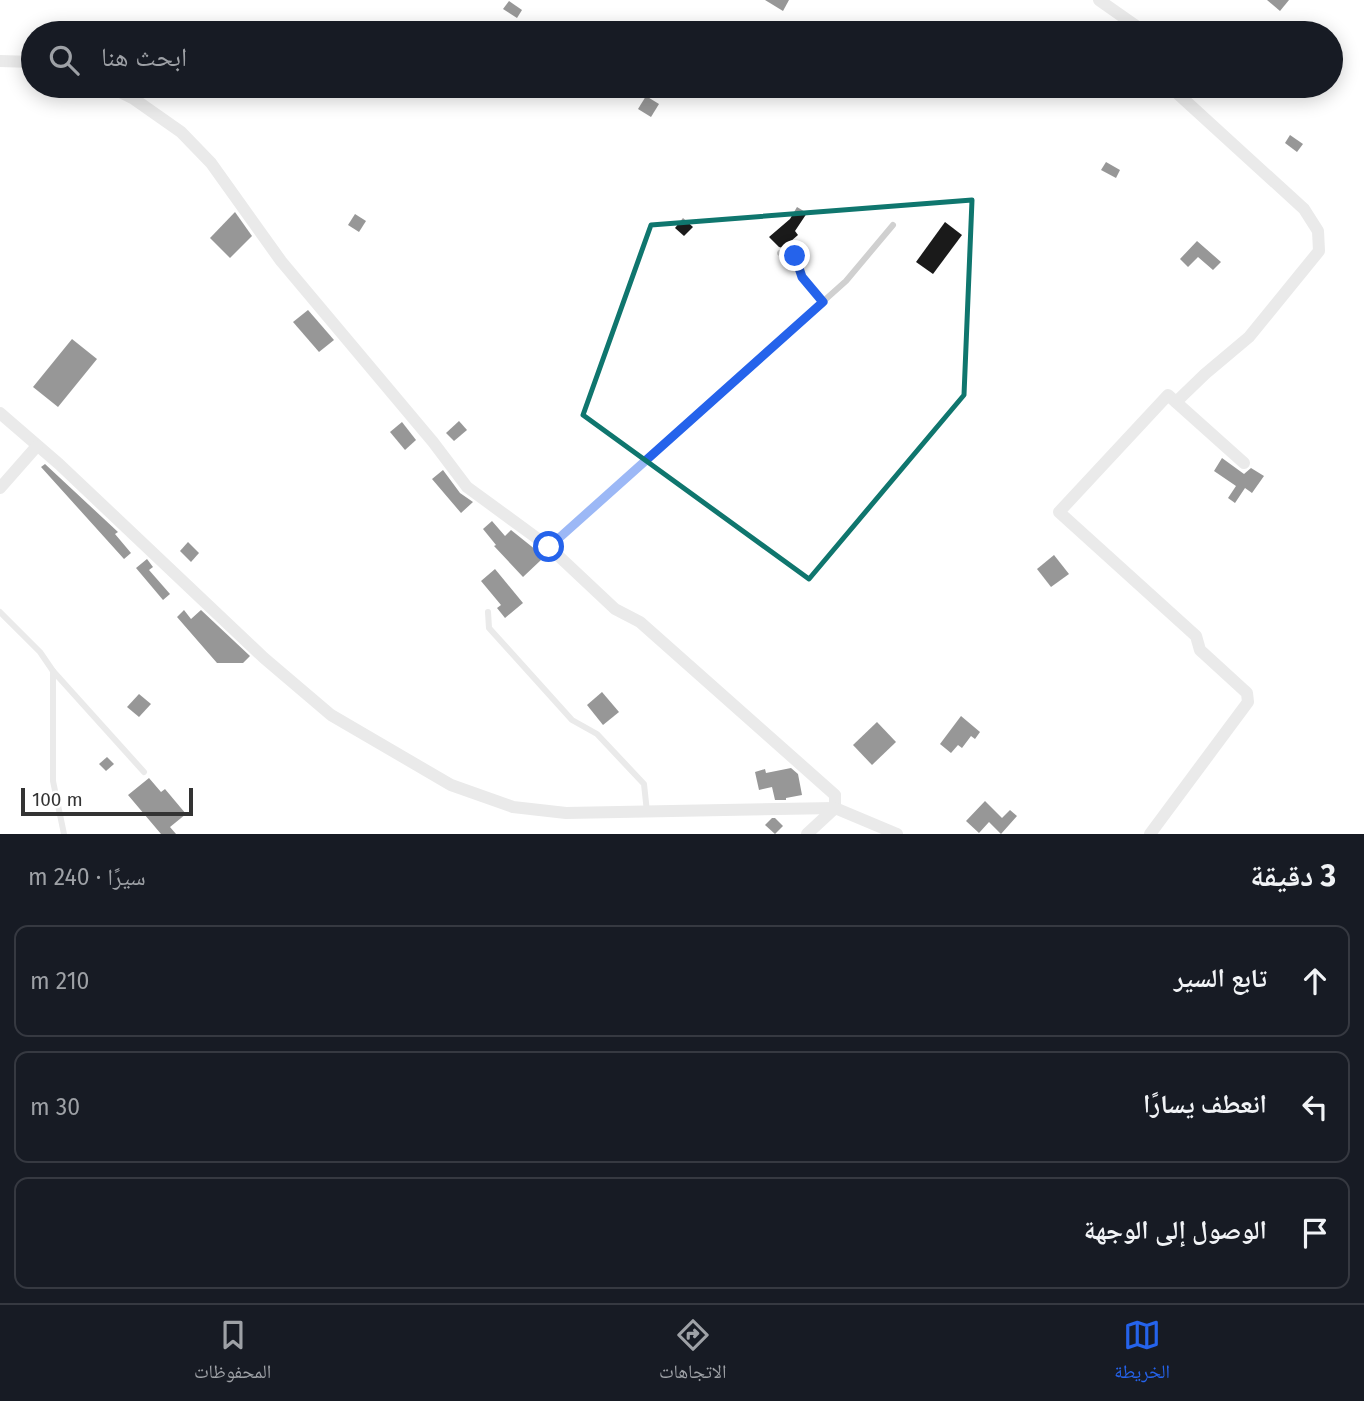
<!DOCTYPE html>
<html lang="ar">
<meta charset="utf-8">
<style>
:root{--surface:#171b24;--page:#242831;--text:#f1f3f6;--muted:#9ea1a6;--line:#363941;--accent:#2563eb}
body{margin:0;font-family:"Fira Sans","Noto Naskh Arabic",sans-serif;background:var(--page);color:var(--text);direction:rtl}
.scale{position:absolute;left:21px;bottom:18px;width:172px;box-sizing:border-box;padding-left:7px;border:4px solid #333;border-top:0;font-size:19px;line-height:24px;white-space:nowrap;color:#333;-webkit-text-stroke:5px #fff;paint-order:stroke}
.stop{position:absolute;width:21px;height:21px;margin:-16px;border:5px solid #2563eb;border-radius:50%;background:#fff}
.stop.end{background:#2563eb;border-color:#fff;box-shadow:0 2px 7px #0008}
.list{margin:0;padding:0;list-style:none}
h2{display:flex;justify-content:space-between;align-items:center;height:91px;margin:0;padding:0 28px;font-size:30px}
h2 small{font-size:23px;font-weight:400;color:var(--muted)}
.list li{display:grid;grid-template-columns:46px 1fr auto;gap:21px;align-items:center;box-sizing:border-box;height:112px;margin:0 14px 14px;padding:0 14px;border:2px solid var(--line);border-radius:14px}
.list b{display:block;font-size:26px;white-space:nowrap}
.list em{font-size:23px;font-style:normal;color:var(--muted)}
.icon{flex:none;width:38px;height:38px;fill:none;stroke:currentColor;stroke-width:2;stroke-linecap:round;stroke-linejoin:round}
.map{position:relative;flex:none;width:1364px;height:834px;overflow:hidden;direction:ltr}
.search{position:absolute;background:var(--surface);box-shadow:0 4px 18px #0003;left:21px;right:21px;top:21px;height:77px;display:flex;align-items:center;gap:18px;box-sizing:border-box;padding:0 24px;border-radius:38px;color:var(--muted);font-size:26px}
.sheet{height:469px;background:var(--surface)}
nav{display:flex;justify-content:space-around;align-items:center;box-sizing:border-box;height:98px;border-top:2px solid var(--line);background:var(--surface);font-size:19px;color:var(--muted)}
nav a{display:grid;justify-items:center;gap:4px}
nav .on{color:var(--accent)}
.map>svg:first-child{display:block}
.building{fill:#1a1a1a}
.lines{fill:none;stroke-linecap:round;stroke-linejoin:round}
.service{stroke:#d0d0d0;stroke-width:6}
.minor{stroke:#d0d0d0;stroke-width:12}
.route{stroke:#2563eb;stroke-width:9}
.marked{fill:none;stroke:#0f766e;stroke-width:5;stroke-linejoin:round}
</style>
<div class="map">
<svg width="1364" height="834" viewBox="0 0 1364 834">
<rect width="100%" height="100%" fill="#fff"/>
<g class="building">
<polygon points="765,0 789,0 783,11"/>
<polygon points="1267,0 1289,0 1280,11"/>
<polygon points="509,1 522,10 517,18 503,9"/>
<polygon points="646,96 659,104 651,117 638,109"/>
<polygon points="1290,135 1303,144 1297,152 1285,143"/>
<polygon points="1106,162 1120,170 1116,178 1101,170"/>
<polygon points="797,207 807,213 795,231 798,235 783,248 779,247 769,237 790,219"/>
<polygon points="235,212 252,236 230,258 210,238"/>
<polygon points="355,214 366,221 359,232 348,225"/>
<polygon points="683,218 693,227 684,236 675,228"/>
<polygon points="945,222 962,235 933,274 916,262"/>
<polygon points="1197,241 1221,262 1213,270 1198,257 1188,267 1180,259"/>
<polygon points="308,310 334,340 319,352 293,322"/>
<polygon points="72,339 97,359 58,407 33,387"/>
<polygon points="459,421 467,430 454,441 446,433"/>
<polygon points="402,422 416,440 405,450 390,432"/>
<polygon points="1222,458 1244,474 1251,468 1264,476 1252,493 1245,488 1235,503 1228,498 1236,486 1214,471"/>
<polygon points="45,464 118,532 115,534 131,553 124,559 41,467"/>
<polygon points="443,470 460,493 473,502 461,513 432,479"/>
<polygon points="492,521 505,536 511,530 541,554 538,557 541,560 523,577 494,546 496,545 483,529"/>
<polygon points="188,542 199,553 191,562 180,551"/>
<polygon points="1054,555 1069,574 1051,587 1037,569"/>
<polygon points="147,559 153,567 149,570 170,594 163,600 136,568"/>
<polygon points="495,569 523,603 505,618 497,608 501,605 481,581"/>
<polygon points="184,610 191,619 201,610 250,656 243,663 217,663 177,617"/>
<polygon points="602,692 619,712 603,725 587,705"/>
<polygon points="139,694 151,704 139,717 127,707"/>
<polygon points="961,716 980,732 975,739 971,736 962,748 958,745 951,753 940,744"/>
<polygon points="877,722 896,742 872,765 853,745"/>
<polygon points="107,757 114,764 106,771 99,764"/>
<polygon points="791,768 798,774 802,795 786,798 786,800 775,800 772,787 759,790 755,772 765,769 766,773"/>
<polygon points="149,778 161,792 165,789 186,814 170,827 176,834 161,834 128,795"/>
<polygon points="985,801 1002,818 1010,810 1017,816 1001,834 989,822 979,833 966,821"/>
<polygon points="772,818 775,818 783,826 775,834 765,825"/>
</g>
<g class="lines">
<g class="service">
<polyline points="780,253 795,256 802,277 823,301"/>
<polyline points="549,547 846,281 893,225"/>
<polyline points="0,612 40,652 53,671 53,781 64,834"/>
<polyline points="488,612 489,628 572,720 597,734 644,784 647,812"/>
<polyline points="53,671 144,772"/>
</g>
<g class="minor">
<polyline points="1099,0 1146,33"/>
<polyline points="0,61 33,62"/>
<polyline points="108,86 134,99 181,132 211,163 281,261 433,442 467,487 549,547 615,609 640,622 835,795 835,808 807,834"/>
<polyline points="1176,402 1205,374 1249,337 1319,251 1318,231 1304,209 1178,94 1176,86"/>
<polyline points="0,413 59,464 264,658 331,715 451,785 513,807 566,813 835,808 897,834"/>
<polyline points="0,488 37,446"/>
<polyline points="1150,834 1248,702 1247,693 1200,650 1196,636 1059,512 1168,395 1244,463"/>
</g>
</g>
<g class="lines">
<polyline class="route" points="549,547 823,302 802,277 795,256"/>
</g>
<path d="M0 0H1364V834H0ZM972 200 964 395 809 579 583 415 651 225Z" fill="#fff" fill-opacity=".55" fill-rule="evenodd"/>
<path class="marked" d="M972 200 964 395 809 579 583 415 651 225Z"/>
</svg>
<div class="scale">100 m</div>
<div class="stop" style="left:549px;top:547px"></div>
<div class="stop end" style="left:795px;top:256px"></div>
<div class="search"><svg class="icon" aria-label="search" viewBox="0 0 24 24"><circle cx="10" cy="10" r="6"/><path d="M15 15l6 6"/></svg>ابحث هنا</div>
</div>
<section class="sheet">
<h2>3 دقيقة<small>سيرًا · 240 m</small></h2>
<ul class="list">
<li><svg class="icon" aria-label="ahead" viewBox="0 0 24 24"><path d="M12 20V5M6 11l6-6 6 6"/></svg><div><b>تابع السير</b></div><em>210 m</em></li>
<li><svg class="icon" aria-label="left" viewBox="0 0 24 24"><path d="M17 20v-9H6M10 6l-5 5 5 5"/></svg><div><b>انعطف يسارًا</b></div><em>30 m</em></li>
<li><svg class="icon" aria-label="arrive" viewBox="0 0 24 24"><path d="M6 21V4h12l-3 4 3 4H6"/></svg><div><b>الوصول إلى الوجهة</b></div></li>
</ul>
</section>
<nav>
<a class="on"><svg class="icon" aria-label="map" viewBox="0 0 24 24"><path d="M3 6l6-2 6 2 6-2v14l-6 2-6-2-6 2zM9 4v14M15 6v14"/></svg>الخريطة</a>
<a><svg class="icon" aria-label="directions" viewBox="0 0 24 24"><path d="M12 3l9 9-9 9-9-9zM9 14v-3h6M13 9l2 2-2 2"/></svg>الاتجاهات</a>
<a><svg class="icon" aria-label="saved" viewBox="0 0 24 24"><path d="M7 4h10v16l-5-4-5 4z"/></svg>المحفوظات</a>
</nav>
